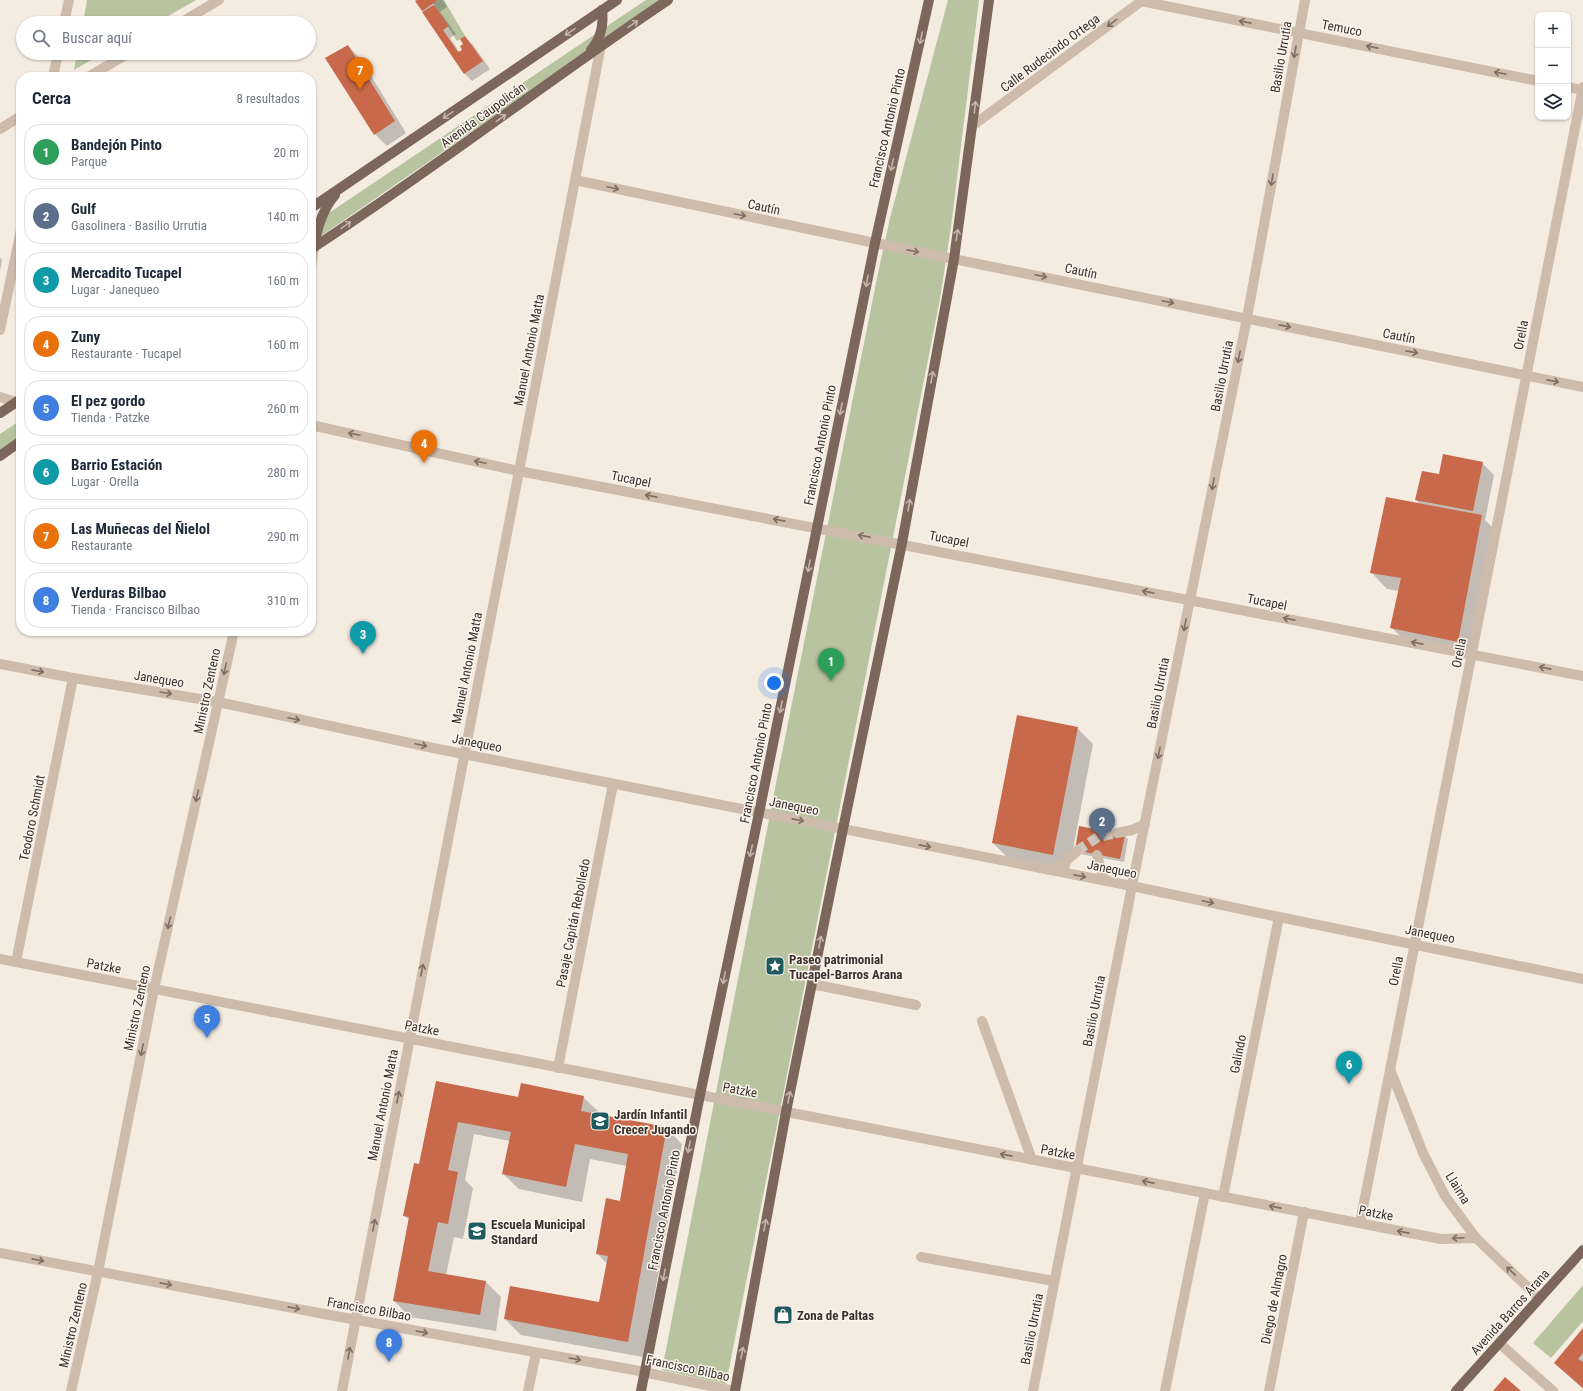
<!DOCTYPE html>
<html lang="es">
<meta charset="utf-8">
<style>
:root{--surface:#fff;--page:#f2f2f3;--text:#1f2937;--muted:#747a83;--line:#e0e1e3;--accent:#1f5a5e}
body{margin:0;font-family:"Roboto Condensed",sans-serif;background:var(--page);color:var(--text)}
.controls{position:absolute;right:12px;top:12px;display:grid;overflow:hidden;border-radius:8px;box-shadow:0 1px 3px #0004}
.controls button{width:36px;height:36px;display:grid;place-items:center;padding:0;border:0;border-bottom:1px solid var(--line);background:var(--surface);color:var(--text);font:20px sans-serif}
.you{position:absolute;left:774px;top:683px;width:14px;height:14px;margin:-10px;border:3px solid #fff;border-radius:50%;background:#1a73e8;box-shadow:0 0 0 6px #1a73e833}
.badge{display:grid;place-items:center;width:26px;height:26px;border-radius:50%;background:var(--accent);color:#fff;font-size:13px;font-weight:700}
.pin{position:absolute;translate:-50% -33px;filter:drop-shadow(0 1px 2px #0008)}
.pin::after{content:'';position:absolute;top:21px;width:14px;height:12px;background:inherit;clip-path:polygon(0 0,100% 0,50% 100%)}
.list{margin:0;padding:0;list-style:none}
h2{display:flex;justify-content:space-between;align-items:center;height:52px;margin:0;padding:0 16px;font-size:17px}
h2 small{font-size:13px;font-weight:400;color:var(--muted)}
.list li{display:grid;grid-template-columns:26px 1fr auto;gap:12px;align-items:center;box-sizing:border-box;height:56px;margin:0 8px 8px;padding:0 8px;border:1px solid var(--line);border-radius:16px}
.list b{display:block;font-size:15px;white-space:nowrap}
.list p{margin:0;font-size:13px;white-space:nowrap;color:var(--muted)}
.list em{font-size:13px;font-style:normal;color:var(--muted)}
.icon{flex:none;width:22px;height:22px;fill:none;stroke:currentColor;stroke-width:2;stroke-linecap:round;stroke-linejoin:round}
.map{position:relative;flex:none;width:1583px;height:1391px;overflow:hidden}
.search{position:absolute;background:var(--surface);box-shadow:0 1px 3px #0004;left:16px;top:16px;width:300px;height:44px;display:flex;align-items:center;gap:10px;box-sizing:border-box;padding:0 14px;border-radius:22px;color:var(--muted);font-size:15px}
.panel{position:absolute;background:var(--surface);box-shadow:0 1px 3px #0004;left:16px;top:72px;width:300px;height:564px;border-radius:16px}
.map>svg:first-child{display:block}
.green{fill:#b8c4a0}
.shadow{fill:#0003}
.building{fill:#c8694b}
.lines{fill:none;stroke-linecap:round;stroke-linejoin:round}
.minor-tunnel{stroke:#cfc6bd;stroke-width:10;stroke-dasharray:10 5;stroke-linecap:butt}
.minor{stroke:#cdbbac;stroke-width:10}
.major{stroke:#7d675c;stroke-width:10}
.oneway{stroke:#7d6f65}
.oneway2{stroke:#c2b5ac}
.labels{text-anchor:middle;dominant-baseline:central;stroke-width:3;stroke-linejoin:round;paint-order:stroke}
.street-label{font-size:13px;fill:#3b302b;stroke:#fbf5ee}
.poi-label{font-size:13px;font-weight:bold;fill:#3b302b;stroke:#fbf5ee;text-anchor:start}
</style>
<div class="map">
<svg width="1583" height="1391" viewBox="0 0 1583 1391">
<rect width="100%" height="100%" fill="#f4ebe1"/>
<g class="green">
<polygon points="87,0 196,0 156,23 83,23"/>
<polygon points="438,0 444,0 465,36 457,41 433,3"/>
<polygon points="646,0 662,0 311,243 311,225"/>
<polygon points="948,0 979,0 951,227 940,299 726,1384 662,1370 779,768 878,273 890,218"/>
<polygon points="77,53 103,53 74,70"/>
<polygon points="21,420 21,437 0,451 0,434"/>
<polygon points="1583,1285 1583,1321 1551,1358 1533,1343"/>
</g>
<g class="shadow">
<polygon points="419,0 443,0 447,7 440,12 456,34 450,38 460,53 464,50 465,37 473,45 490,69 472,81 464,73 422,10"/>
<polygon points="348,46 360,58 406,133 387,146 375,134 326,59"/>
<polygon points="0,258 2,260 0,271"/>
<polygon points="1482,463 1494,475 1485,520 1497,532 1473,657 1407,643 1391,627 1399,591 1387,589 1372,573 1421,505 1416,500 1440,475"/>
<polygon points="1077,728 1093,744 1069,870 1009,859 993,843"/>
<polygon points="1124,836 1128,839 1124,862 1080,854 1076,850"/>
<polygon points="436,1082 518,1098 583,1097 599,1112 599,1115 666,1128 682,1144 643,1357 521,1335 505,1319 600,1304 607,1264 597,1253 620,1202 627,1166 590,1159 582,1202 519,1189 503,1174 510,1141 474,1134 465,1180 473,1188 463,1239 454,1237 446,1275 485,1281 501,1297 496,1331 410,1317 394,1301 409,1220 404,1215 420,1165"/>
<polygon points="1583,1330 1583,1389 1555,1363"/>
</g>
<g class="building">
<polygon points="417,0 438,0 422,11 415,1"/>
<polygon points="434,5 449,26 443,30 458,52 462,50 460,46 463,44 460,39 465,36 483,61 464,74 422,12"/>
<polygon points="348,45 395,121 374,135 325,58"/>
<polygon points="1443,454 1483,462 1473,511 1415,500 1422,471 1439,474"/>
<polygon points="1386,497 1482,515 1458,642 1390,628 1401,578 1370,573"/>
<polygon points="1017,715 1078,727 1053,855 992,843"/>
<polygon points="1079,826 1125,835 1120,859 1075,850"/>
<polygon points="436,1081 518,1097 521,1083 584,1096 581,1111 667,1127 628,1342 504,1319 510,1286 599,1302 608,1256 596,1254 606,1198 620,1201 628,1154 575,1144 566,1187 502,1174 511,1132 458,1122 448,1170 458,1172 448,1224 438,1222 428,1271 486,1281 480,1315 393,1301 409,1217 403,1216 414,1163 419,1164"/>
<polygon points="1583,1328 1583,1353 1578,1359 1583,1362 1583,1388 1554,1363"/>
<polygon points="1505,1377 1521,1391 1493,1391"/>
</g>
<g class="lines">
<polyline class="minor-tunnel" points="1077,851 1098,837 1117,833"/>
<g class="minor">
<polyline points="1141,1 1538,81"/>
<polyline points="64,23 69,0"/>
<polyline points="180,23 219,0"/>
<polyline points="53,77 58,53"/>
<polyline points="88,77 129,53"/>
<polyline points="1568,87 1583,90"/>
<polyline points="972,126 1143,0"/>
<polyline points="0,129 21,116"/>
<polyline points="575,180 875,243 1583,387"/>
<polyline points="311,267 314,247"/>
<polyline points="0,330 21,230"/>
<polyline points="0,397 16,402"/>
<polyline points="311,425 519,471 1583,676"/>
<polyline points="0,664 73,678 218,702 438,749 1132,886 1279,917 1583,979"/>
<polyline points="1117,833 1132,830 1145,824"/>
<polyline points="1097,855 1102,873 1106,881"/>
<polyline points="1049,870 1065,862 1077,851"/>
<polyline points="0,959 1441,1239 1476,1238"/>
<polyline points="16,962 73,678"/>
<polyline points="812,984 916,1005"/>
<polyline points="982,1021 1032,1160"/>
<polyline points="558,1068 613,784"/>
<polyline points="1390,1069 1423,1153 1445,1196 1476,1238 1539,1298"/>
<polyline points="1223,1197 1279,917"/>
<polyline points="1360,1223 1583,87"/>
<polyline points="0,1253 335,1316 634,1370 734,1391"/>
<polyline points="921,1257 1054,1281"/>
<polyline points="1499,1343 1553,1391"/>
<polyline points="71,1391 98,1272 154,989 234,631"/>
<polyline points="342,1391 601,45"/>
<polyline points="528,1391 536,1353"/>
<polyline points="1033,1391 1132,886 1247,318 1305,0"/>
<polyline points="1165,1391 1205,1193"/>
<polyline points="1269,1391 1304,1212"/>
</g>
<g class="major">
<path d="M591 50C601 38 604 25 602 10"/>
<polyline points="311,208 617,0"/>
<path d="M314 247C317 228 322 210 335 195"/>
<path d="M311 249C433 170 547 81 668 0"/>
<polyline points="0,413 21,399"/>
<polyline points="0,456 21,441"/>
<polyline points="641,1391 700,1095 759,813 875,243 929,0"/>
<polyline points="735,1391 786,1112 843,829 902,543 954,259 989,0"/>
<polyline points="1456,1391 1583,1250"/>
</g>
</g>
<defs><path id="oneway-shaft" d="M-6 0H5M1.5-3L5.5 0L1.5 3" fill="none" stroke-width="1.6" stroke-linecap="round" stroke-linejoin="round"/></defs>
<g class="oneway">
<use href="#oneway-shaft" transform="translate(1245 22) rotate(-169)"/>
<use href="#oneway-shaft" transform="translate(1112 23) rotate(143)"/>
<use href="#oneway-shaft" transform="translate(1372 47) rotate(-169)"/>
<use href="#oneway-shaft" transform="translate(1295 52) rotate(100)"/>
<use href="#oneway-shaft" transform="translate(1500 73) rotate(-169)"/>
<use href="#oneway-shaft" transform="translate(1272 180) rotate(100)"/>
<use href="#oneway-shaft" transform="translate(613 188) rotate(12)"/>
<use href="#oneway-shaft" transform="translate(740 215) rotate(12)"/>
<use href="#oneway-shaft" transform="translate(913 251) rotate(11)"/>
<use href="#oneway-shaft" transform="translate(1041 276) rotate(12)"/>
<use href="#oneway-shaft" transform="translate(1168 302) rotate(12)"/>
<use href="#oneway-shaft" transform="translate(1285 326) rotate(11)"/>
<use href="#oneway-shaft" transform="translate(1412 352) rotate(11)"/>
<use href="#oneway-shaft" transform="translate(1239 357) rotate(101)"/>
<use href="#oneway-shaft" transform="translate(1553 381) rotate(11)"/>
<use href="#oneway-shaft" transform="translate(354 434) rotate(-168)"/>
<use href="#oneway-shaft" transform="translate(480 462) rotate(-168)"/>
<use href="#oneway-shaft" transform="translate(1213 484) rotate(101)"/>
<use href="#oneway-shaft" transform="translate(651 496) rotate(-169)"/>
<use href="#oneway-shaft" transform="translate(779 520) rotate(-169)"/>
<use href="#oneway-shaft" transform="translate(864 536) rotate(-169)"/>
<use href="#oneway-shaft" transform="translate(1148 592) rotate(-169)"/>
<use href="#oneway-shaft" transform="translate(1289 619) rotate(-169)"/>
<use href="#oneway-shaft" transform="translate(1185 625) rotate(101)"/>
<use href="#oneway-shaft" transform="translate(1417 643) rotate(-169)"/>
<use href="#oneway-shaft" transform="translate(1545 668) rotate(-169)"/>
<use href="#oneway-shaft" transform="translate(225 669) rotate(102)"/>
<use href="#oneway-shaft" transform="translate(38 671) rotate(11)"/>
<use href="#oneway-shaft" transform="translate(166 693) rotate(9)"/>
<use href="#oneway-shaft" transform="translate(294 719) rotate(12)"/>
<use href="#oneway-shaft" transform="translate(421 745) rotate(12)"/>
<use href="#oneway-shaft" transform="translate(1159 753) rotate(101)"/>
<use href="#oneway-shaft" transform="translate(197 796) rotate(103)"/>
<use href="#oneway-shaft" transform="translate(798 820) rotate(11)"/>
<use href="#oneway-shaft" transform="translate(925 846) rotate(11)"/>
<use href="#oneway-shaft" transform="translate(1080 876) rotate(11)"/>
<use href="#oneway-shaft" transform="translate(1208 902) rotate(12)"/>
<use href="#oneway-shaft" transform="translate(169 923) rotate(103)"/>
<use href="#oneway-shaft" transform="translate(422 970) rotate(-79)"/>
<use href="#oneway-shaft" transform="translate(142 1050) rotate(101)"/>
<use href="#oneway-shaft" transform="translate(398 1097) rotate(-79)"/>
<use href="#oneway-shaft" transform="translate(1006 1155) rotate(-169)"/>
<use href="#oneway-shaft" transform="translate(1148 1182) rotate(-169)"/>
<use href="#oneway-shaft" transform="translate(1275 1207) rotate(-169)"/>
<use href="#oneway-shaft" transform="translate(374 1225) rotate(-79)"/>
<use href="#oneway-shaft" transform="translate(1403 1232) rotate(-169)"/>
<use href="#oneway-shaft" transform="translate(1458 1238) rotate(177)"/>
<use href="#oneway-shaft" transform="translate(38 1260) rotate(11)"/>
<use href="#oneway-shaft" transform="translate(1511 1271) rotate(-136)"/>
<use href="#oneway-shaft" transform="translate(166 1284) rotate(11)"/>
<use href="#oneway-shaft" transform="translate(294 1308) rotate(11)"/>
<use href="#oneway-shaft" transform="translate(422 1332) rotate(10)"/>
<use href="#oneway-shaft" transform="translate(349 1353) rotate(-79)"/>
<use href="#oneway-shaft" transform="translate(575 1359) rotate(10)"/>
</g>
<g class="oneway2">
<use href="#oneway-shaft" transform="translate(633 24) rotate(-34)"/>
<use href="#oneway-shaft" transform="translate(570 32) rotate(146)"/>
<use href="#oneway-shaft" transform="translate(921 38) rotate(103)"/>
<use href="#oneway-shaft" transform="translate(975 107) rotate(-83)"/>
<use href="#oneway-shaft" transform="translate(448 115) rotate(146)"/>
<use href="#oneway-shaft" transform="translate(501 118) rotate(-36)"/>
<use href="#oneway-shaft" transform="translate(892 165) rotate(103)"/>
<use href="#oneway-shaft" transform="translate(346 225) rotate(-34)"/>
<use href="#oneway-shaft" transform="translate(957 235) rotate(-82)"/>
<use href="#oneway-shaft" transform="translate(867 281) rotate(101)"/>
<use href="#oneway-shaft" transform="translate(932 377) rotate(-80)"/>
<use href="#oneway-shaft" transform="translate(841 409) rotate(101)"/>
<use href="#oneway-shaft" transform="translate(909 505) rotate(-80)"/>
<use href="#oneway-shaft" transform="translate(809 566) rotate(101)"/>
<use href="#oneway-shaft" transform="translate(781 707) rotate(101)"/>
<use href="#oneway-shaft" transform="translate(751 851) rotate(102)"/>
<use href="#oneway-shaft" transform="translate(820 942) rotate(-79)"/>
<use href="#oneway-shaft" transform="translate(724 978) rotate(102)"/>
<use href="#oneway-shaft" transform="translate(789 1097) rotate(-79)"/>
<use href="#oneway-shaft" transform="translate(689 1147) rotate(101)"/>
<use href="#oneway-shaft" transform="translate(765 1225) rotate(-79)"/>
<use href="#oneway-shaft" transform="translate(664 1275) rotate(101)"/>
<use href="#oneway-shaft" transform="translate(742 1353) rotate(-79)"/>
</g>
<defs>
<symbol id="sight-square" viewBox="-11 -11 22 22"><rect x="-9" y="-9" width="18" height="18" rx="4" fill="#1f5a5e" stroke="#fbf5ee"/><path d="M0-6L1.8-2.2L6-1.7L2.9 1.2L3.7 5.4L0 3.3L-3.7 5.4L-2.9 1.2L-6-1.7L-1.8-2.2Z" fill="#fff"/></symbol>
<symbol id="school-square" viewBox="-11 -11 22 22"><rect x="-9" y="-9" width="18" height="18" rx="4" fill="#1f5a5e" stroke="#fbf5ee"/><path d="M0-5L7-2L0 1L-7-2ZM-4 1L0 2.5L4 1V4Q0 6-4 4Z" fill="#fff"/></symbol>
<symbol id="shop-square" viewBox="-11 -11 22 22"><rect x="-9" y="-9" width="18" height="18" rx="4" fill="#1f5a5e" stroke="#fbf5ee"/><path d="M-5-2.5h2.3a2.7 3.5 0 0 1 5.4 0H5L5.5 6h-11ZM-1.5-2.5h3a1.5 2.3 0 0 0-3 0Z" fill="#fff"/></symbol>
</defs>
<g fill-rule="evenodd">
<use href="#sight-square" x="764" y="955" width="22" height="22"/>
<use href="#school-square" x="589" y="1110" width="22" height="22"/>
<use href="#school-square" x="466" y="1220" width="22" height="22"/>
<use href="#shop-square" x="772" y="1304" width="22" height="22"/>
</g>
<g class="labels">
<g class="street-label">
<text transform="translate(1342 28) rotate(11)">Temuco</text>
<text transform="translate(1050 53) rotate(-37)">Calle Rudecindo Ortega</text>
<text transform="translate(1281 57) rotate(-80)">Basilio Urrutia</text>
<text transform="translate(483 115) rotate(-36)">Avenida Caupolicán</text>
<text transform="translate(887 128) rotate(-77)">Francisco Antonio Pinto</text>
<text transform="translate(764 207) rotate(12)">Cautín</text>
<text transform="translate(1081 271) rotate(12)">Cautín</text>
<text transform="translate(1521 335) rotate(-79)">Orella</text>
<text transform="translate(1399 336) rotate(11)">Cautín</text>
<text transform="translate(529 350) rotate(-79)">Manuel Antonio Matta</text>
<text transform="translate(1222 376) rotate(-79)">Basilio Urrutia</text>
<text transform="translate(820 445) rotate(-79)">Francisco Antonio Pinto</text>
<text transform="translate(631 479) rotate(11)">Tucapel</text>
<text transform="translate(949 539) rotate(11)">Tucapel</text>
<text transform="translate(1267 602) rotate(11)">Tucapel</text>
<text transform="translate(1459 653) rotate(-79)">Orella</text>
<text transform="translate(467 668) rotate(-79)">Manuel Antonio Matta</text>
<text transform="translate(159 679) rotate(9)">Janequeo</text>
<text transform="translate(207 691) rotate(-78)">Ministro Zenteno</text>
<text transform="translate(1158 693) rotate(-79)">Basilio Urrutia</text>
<text transform="translate(477 743) rotate(11)">Janequeo</text>
<text transform="translate(756 763) rotate(-79)">Francisco Antonio Pinto</text>
<text transform="translate(794 806) rotate(11)">Janequeo</text>
<text transform="translate(32 818) rotate(-79)">Teodoro Schmidt</text>
<text transform="translate(1112 869) rotate(11)">Janequeo</text>
<text transform="translate(573 923) rotate(-79)">Pasaje Capitán Rebolledo</text>
<text transform="translate(1430 934) rotate(11)">Janequeo</text>
<text transform="translate(104 966) rotate(11)">Patzke</text>
<text transform="translate(1396 971) rotate(-79)">Orella</text>
<text transform="translate(137 1008) rotate(-78)">Ministro Zenteno</text>
<text transform="translate(1094 1011) rotate(-79)">Basilio Urrutia</text>
<text transform="translate(422 1028) rotate(11)">Patzke</text>
<text transform="translate(1238 1054) rotate(-79)">Galindo</text>
<text transform="translate(740 1090) rotate(11)">Patzke</text>
<text transform="translate(383 1105) rotate(-79)">Manuel Antonio Matta</text>
<text transform="translate(1058 1152) rotate(11)">Patzke</text>
<text transform="translate(1458 1188) rotate(58)">Llaima</text>
<text transform="translate(664 1210) rotate(-79)">Francisco Antonio Pinto</text>
<text transform="translate(1376 1213) rotate(11)">Patzke</text>
<text transform="translate(1274 1299) rotate(-79)">Diego de Almagro</text>
<text transform="translate(369 1309) rotate(10)">Francisco Bilbao</text>
<text transform="translate(1510 1312) rotate(-48)">Avenida Barros Arana</text>
<text transform="translate(73 1325) rotate(-77)">Ministro Zenteno</text>
<text transform="translate(1032 1329) rotate(-79)">Basilio Urrutia</text>
<text transform="translate(688 1368) rotate(12)">Francisco Bilbao</text>
</g>
<g class="poi-label">
<text x="789" y="959">Paseo patrimonial<tspan x="789" dy="15">Tucapel-Barros Arana</tspan></text>
<text x="614" y="1114">Jardín Infantil<tspan x="614" dy="15">Crecer Jugando</tspan></text>
<text x="491" y="1224">Escuela Municipal<tspan x="491" dy="15">Standard</tspan></text>
<text x="797" y="1315">Zona de Paltas</text>
</g>
</g>
</svg>
<div class="controls">
<button>+</button>
<button>−</button>
<button><svg class="icon" aria-label="layers" viewBox="0 0 24 24"><path d="M12 4l9 5-9 5-9-5zM3 14l9 5 9-5"/></svg></button>
</div>
<div class="you"></div>
<div class="pin badge" style="left:831px;top:681px;background:#2e9e5b">1</div>
<div class="pin badge" style="left:1102px;top:841px;background:#5c6f8a">2</div>
<div class="pin badge" style="left:363px;top:654px;background:#0f9aa8">3</div>
<div class="pin badge" style="left:424px;top:463px;background:#e8710a">4</div>
<div class="pin badge" style="left:207px;top:1038px;background:#3f7fe0">5</div>
<div class="pin badge" style="left:1349px;top:1084px;background:#0f9aa8">6</div>
<div class="pin badge" style="left:360px;top:90px;background:#e8710a">7</div>
<div class="pin badge" style="left:389px;top:1362px;background:#3f7fe0">8</div>
<div class="search"><svg class="icon" aria-label="search" viewBox="0 0 24 24"><circle cx="10" cy="10" r="6"/><path d="M15 15l6 6"/></svg>Buscar aquí</div>
<section class="panel">
<h2>Cerca<small>8 resultados</small></h2>
<ul class="list">
<li><span class="badge" style="background:#2e9e5b">1</span><div><b>Bandejón Pinto</b><p>Parque</p></div><em>20 m</em></li>
<li><span class="badge" style="background:#5c6f8a">2</span><div><b>Gulf</b><p>Gasolinera · Basilio Urrutia</p></div><em>140 m</em></li>
<li><span class="badge" style="background:#0f9aa8">3</span><div><b>Mercadito Tucapel</b><p>Lugar · Janequeo</p></div><em>160 m</em></li>
<li><span class="badge" style="background:#e8710a">4</span><div><b>Zuny</b><p>Restaurante · Tucapel</p></div><em>160 m</em></li>
<li><span class="badge" style="background:#3f7fe0">5</span><div><b>El pez gordo</b><p>Tienda · Patzke</p></div><em>260 m</em></li>
<li><span class="badge" style="background:#0f9aa8">6</span><div><b>Barrio Estación</b><p>Lugar · Orella</p></div><em>280 m</em></li>
<li><span class="badge" style="background:#e8710a">7</span><div><b>Las Muñecas del Ñielol</b><p>Restaurante</p></div><em>290 m</em></li>
<li><span class="badge" style="background:#3f7fe0">8</span><div><b>Verduras Bilbao</b><p>Tienda · Francisco Bilbao</p></div><em>310 m</em></li>
</ul>
</section>
</div>
